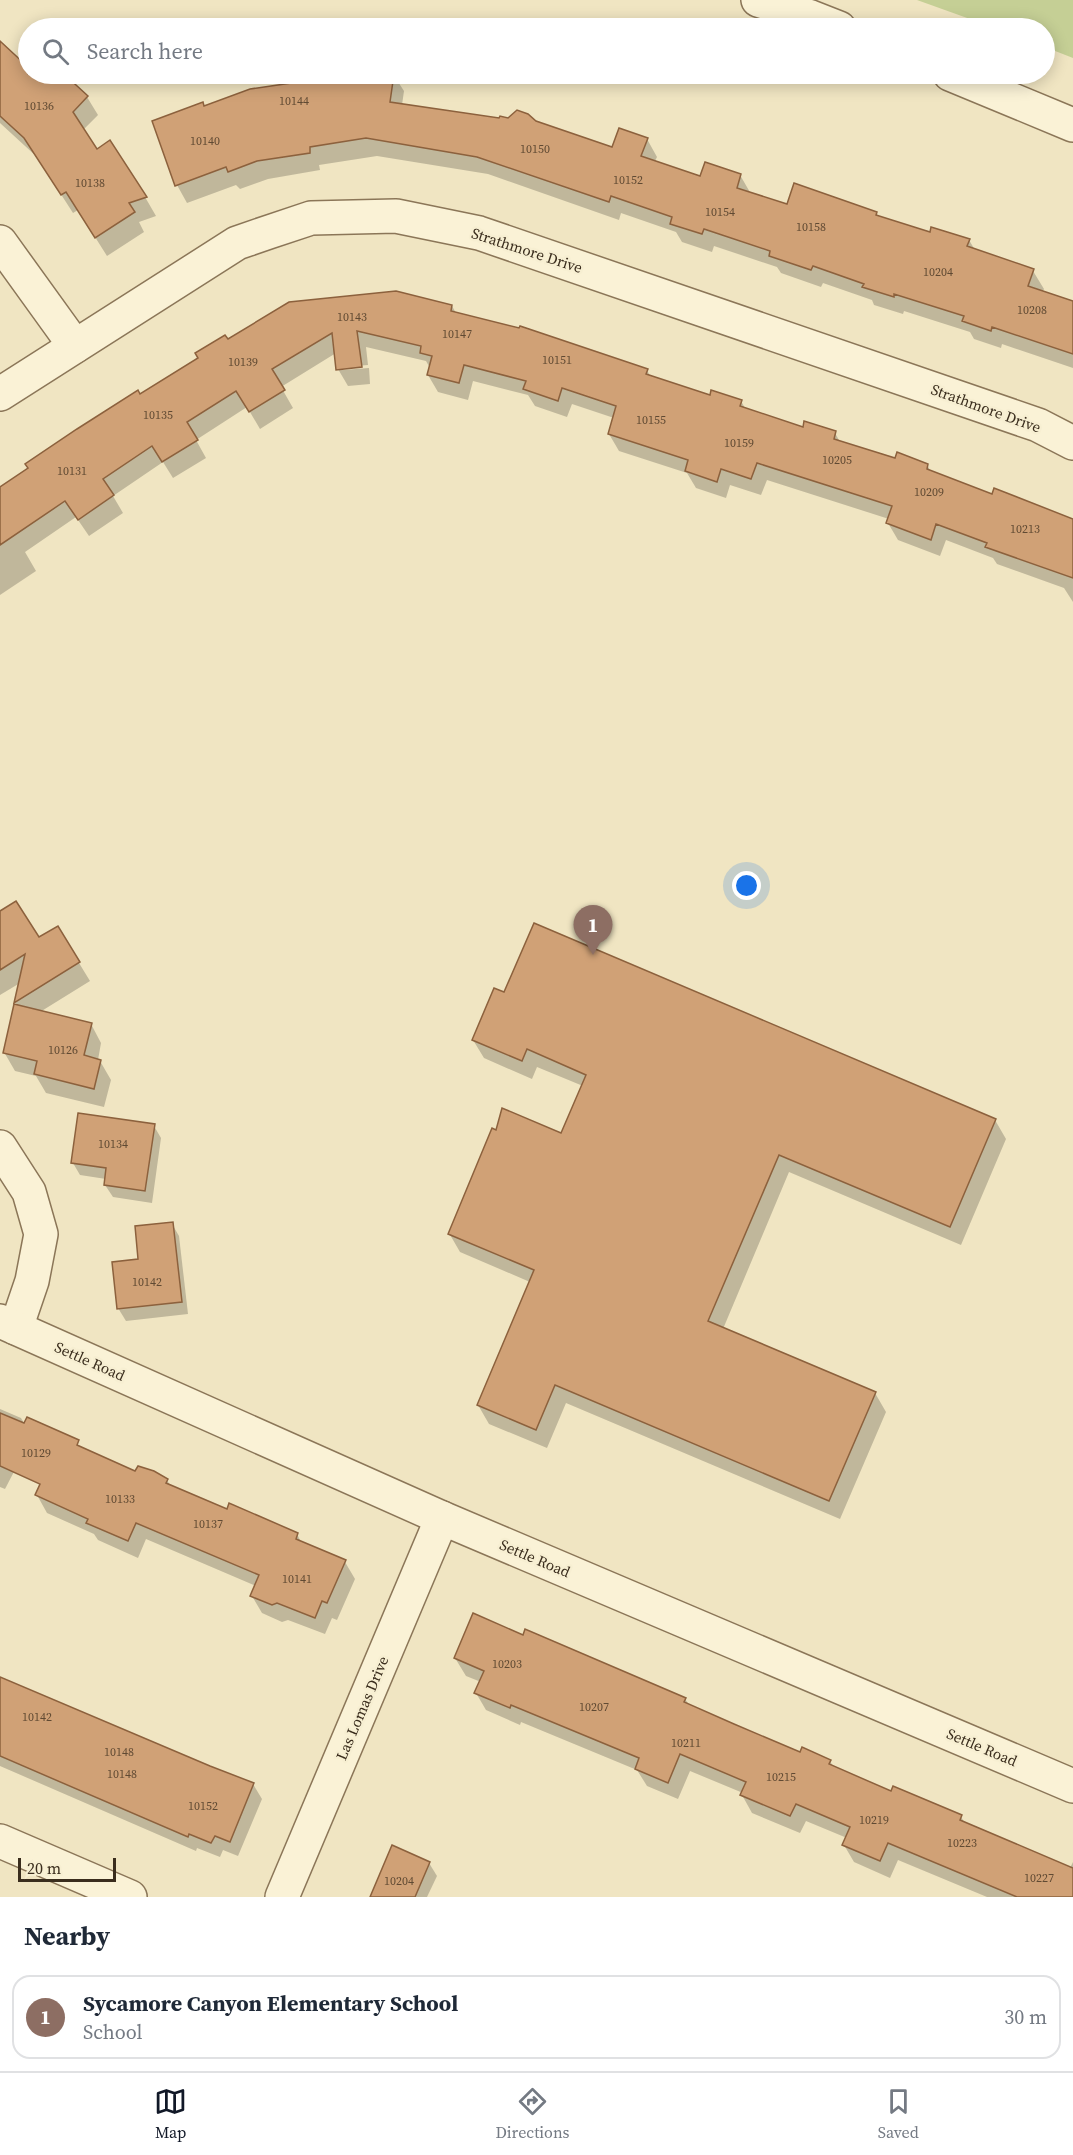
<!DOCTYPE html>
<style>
:root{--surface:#fff;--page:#f6f6f7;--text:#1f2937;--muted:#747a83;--line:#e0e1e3;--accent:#111827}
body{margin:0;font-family:"Source Serif 4",serif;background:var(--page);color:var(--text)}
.scale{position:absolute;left:18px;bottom:15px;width:98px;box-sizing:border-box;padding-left:6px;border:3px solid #3a2d1d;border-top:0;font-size:16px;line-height:21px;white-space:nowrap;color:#3a2d1d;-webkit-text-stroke:4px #f7efd2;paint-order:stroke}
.you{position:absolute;left:747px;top:886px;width:21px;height:21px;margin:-15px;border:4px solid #fff;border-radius:50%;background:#1a73e8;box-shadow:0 0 0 9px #1a73e833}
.badge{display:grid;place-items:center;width:39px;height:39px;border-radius:50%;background:var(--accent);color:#fff;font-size:20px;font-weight:700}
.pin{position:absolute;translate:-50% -50px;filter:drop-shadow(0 2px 3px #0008)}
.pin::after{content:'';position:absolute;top:32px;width:21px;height:18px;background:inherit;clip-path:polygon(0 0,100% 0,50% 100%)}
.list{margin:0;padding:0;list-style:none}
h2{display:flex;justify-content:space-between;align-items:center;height:78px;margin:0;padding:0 24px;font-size:26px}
h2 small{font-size:20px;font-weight:400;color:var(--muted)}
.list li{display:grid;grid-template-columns:39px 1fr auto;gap:18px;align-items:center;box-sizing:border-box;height:84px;margin:0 12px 12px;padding:0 12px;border:2px solid var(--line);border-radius:18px}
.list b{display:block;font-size:22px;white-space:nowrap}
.list p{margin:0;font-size:20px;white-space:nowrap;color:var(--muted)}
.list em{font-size:20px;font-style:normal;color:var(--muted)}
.icon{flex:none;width:33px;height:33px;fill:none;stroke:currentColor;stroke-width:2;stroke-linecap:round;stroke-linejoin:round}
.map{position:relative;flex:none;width:1073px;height:1897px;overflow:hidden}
.search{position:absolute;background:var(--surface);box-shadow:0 3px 15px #0003;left:18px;right:18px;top:18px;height:66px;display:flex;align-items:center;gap:15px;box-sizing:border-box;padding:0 21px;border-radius:33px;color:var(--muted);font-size:22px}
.sheet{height:174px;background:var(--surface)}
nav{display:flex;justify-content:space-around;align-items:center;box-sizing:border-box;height:84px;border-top:2px solid var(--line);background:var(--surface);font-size:16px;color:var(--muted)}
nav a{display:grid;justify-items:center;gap:3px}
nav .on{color:var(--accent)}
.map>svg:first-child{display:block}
.green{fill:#c5cf95}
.shadow{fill:#0003}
.building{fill:#d0a176;stroke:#8c613d;stroke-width:1.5}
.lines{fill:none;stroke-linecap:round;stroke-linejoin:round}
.minor-casing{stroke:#8b7658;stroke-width:36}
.minor{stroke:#faf2d6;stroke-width:33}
.labels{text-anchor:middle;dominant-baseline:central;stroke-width:5;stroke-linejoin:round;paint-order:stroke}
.number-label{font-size:12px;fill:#604a33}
.street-label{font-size:15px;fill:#3a2d1d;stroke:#f7efd2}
</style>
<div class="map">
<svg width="1073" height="1897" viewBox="0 0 1073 1897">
<rect width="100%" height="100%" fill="#f0e5c2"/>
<polygon class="green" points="917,0 1073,0 1073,58 1045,47 1044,28 995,28"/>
<g class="shadow">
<polygon points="10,52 28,69 28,74 62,74 87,97 98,115 83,130 97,151 145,197 156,216 139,222 144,232 107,256 78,210 73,213 37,157 0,123 0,64"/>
<polygon points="360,74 393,74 404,91 402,105 500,120 535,122 613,149 647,139 657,157 655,161 701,178 740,175 751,194 788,206 876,213 879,217 931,233 969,240 975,250 1033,271 1044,289 1042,293 1073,303 1073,368 1002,344 1001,348 974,339 970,332 904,311 903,314 874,305 872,300 823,283 821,287 781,273 777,267 714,246 712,252 682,242 676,232 621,213 619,220 488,174 377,156 319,165 320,170 268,179 240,189 236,185 187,203 177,185 153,122 204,108 323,79"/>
<polygon points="452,306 456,313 647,370 651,378 711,397 741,401 746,410 804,429 835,433 840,442 896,460 927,465 931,472 993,496 1073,521 1073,602 1064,588 997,564 993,558 946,540 940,556 898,540 888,523 889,519 767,480 761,495 730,485 726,498 696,488 687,473 619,451 609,434 614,418 572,404 567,417 535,406 528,395 473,381 468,400 438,392 428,375 430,368 426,361 366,347 368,365 343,367 343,370 369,368 370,384 348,386 338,369 336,353 281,387 293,408 260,429 247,407 196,440 206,458 173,478 163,462 113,496 123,513 89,536 76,517 25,552 36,571 0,595 0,489 140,396 228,341"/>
<polygon points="0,913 39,939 79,963 90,981 40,1012 91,1024 101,1043 98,1060 100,1061 111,1080 104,1107 46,1093 36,1076 15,1071 4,1052 18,1006 16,1003 20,983 0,995"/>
<polygon points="473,1040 995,1120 1006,1139 961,1245 789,1172 723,1329 875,1393 886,1412 840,1519 566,1403 547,1448 489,1424 478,1405 530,1282 460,1252 449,1233 562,1135 583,1086 537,1067 532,1079 484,1058"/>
<polygon points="154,1126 161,1138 152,1203 113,1197 105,1185 106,1179 80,1175 73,1163"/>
<polygon points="172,1224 179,1236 188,1314 126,1321 118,1308 140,1261"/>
<polygon points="0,1409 21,1418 32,1437 5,1489 0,1487"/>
<polygon points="136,1473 167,1480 171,1487 227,1511 297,1534 302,1544 345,1562 355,1579 337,1620 332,1618 325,1634 288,1620 282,1622 262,1613 252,1596 256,1586 146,1539 138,1558 98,1540 94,1534 47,1513 37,1495"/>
<polygon points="524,1637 685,1699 690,1706 801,1754 830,1761 834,1768 892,1793 961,1817 965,1823 1070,1868 1073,1862 1073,1897 987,1897 898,1860 890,1878 854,1862 844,1845 847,1838 806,1821 800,1833 752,1813 742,1795 743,1793 690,1771 678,1799 647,1786 637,1770 521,1722 520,1725 486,1710 476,1693 481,1682 466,1676 455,1658"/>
<polygon points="0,1678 209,1767 253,1784 262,1799 238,1856 223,1850 220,1857 197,1848 196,1851 0,1766"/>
<polygon points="429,1863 437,1876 427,1897 371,1897"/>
</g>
<g class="building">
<polygon points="0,41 28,67 28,74 64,74 88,96 73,112 97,149 110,140 147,197 129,203 135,212 95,238 66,192 61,195 24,138 0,116"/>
<polygon points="318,74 323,78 351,74 394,74 390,102 499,118 500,116 508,118 517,110 528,114 536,121 612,147 619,128 648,138 641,156 700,176 705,162 741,174 737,188 787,204 794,183 877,212 876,215 930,232 931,227 970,239 967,246 1034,269 1028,286 1073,301 1073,354 992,327 991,331 962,321 964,316 894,294 894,297 862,287 864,284 813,266 811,270 769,256 770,251 704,229 702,234 670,224 672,217 611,196 609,202 477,157 366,138 310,147 310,153 257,161 228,172 226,167 175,186 152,121 203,102 204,106 250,89 298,82 302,75"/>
<polygon points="396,291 452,305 451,311 519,328 520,326 648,369 646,374 710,395 711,390 742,400 740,406 803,427 804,421 836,431 834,439 895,458 897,452 928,464 927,469 992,494 994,488 1073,519 1073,578 985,547 987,543 936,524 931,540 886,523 892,506 757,463 751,479 721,469 717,482 685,471 688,460 608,434 616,406 562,388 558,401 523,389 526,381 464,365 459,383 427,375 432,356 420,353 421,346 357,331 362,367 336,370 332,333 272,369 285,390 249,412 236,391 187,422 198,440 162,462 152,446 103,479 114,495 78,520 65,501 0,545 0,487 28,468 25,464 77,429 138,390 140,394 198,358 195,353 225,335 228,339 289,302"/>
<polygon points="16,901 39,937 58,926 80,962 14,1003 25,954 0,970 0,911"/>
<polygon points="534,923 996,1119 950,1227 779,1155 708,1321 876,1392 829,1501 555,1385 536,1430 477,1405 534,1270 448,1234 492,1128 496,1130 502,1108 561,1133 586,1075 527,1049 522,1061 472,1040 494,988 504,992"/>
<polygon points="14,1004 92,1023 84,1055 101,1060 94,1089 34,1074 37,1061 3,1053"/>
<polygon points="78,1113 155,1124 145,1191 104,1185 106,1168 71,1163"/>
<polygon points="173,1222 182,1302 117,1309 112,1262 138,1259 135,1226"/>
<polygon points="0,1413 24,1423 27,1417 79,1440 77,1445 135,1471 138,1466 154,1471 168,1479 166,1483 227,1509 229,1503 259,1516 298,1533 296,1539 346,1560 327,1603 322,1601 315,1618 277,1603 272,1605 250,1596 259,1575 136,1523 128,1541 86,1523 88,1519 35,1495 40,1484 0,1466"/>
<polygon points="473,1613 523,1635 525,1629 686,1698 684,1702 734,1724 800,1752 802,1747 831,1760 829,1764 891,1791 893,1786 962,1815 960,1820 1073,1868 1073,1897 1017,1897 888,1843 880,1861 842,1845 850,1827 796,1804 790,1816 740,1795 746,1782 680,1754 668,1783 635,1769 639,1758 511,1705 510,1708 474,1693 484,1671 454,1658"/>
<polygon points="0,1677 210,1766 254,1783 230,1842 215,1836 211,1843 189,1834 188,1837 0,1756"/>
<polygon points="392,1845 430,1862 415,1897 370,1897"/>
</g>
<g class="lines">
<defs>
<g id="minor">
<polyline points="758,0 811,17 839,28"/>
<polyline points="950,74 1073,125"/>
<polyline points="0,242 75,346"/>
<polyline points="0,394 237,243 269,232 311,218 396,216 479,233 1038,425 1073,443"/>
<polyline points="0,1147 29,1192 41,1234 32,1281 16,1328"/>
<polyline points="0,1321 442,1518 1073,1786"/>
<polyline points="0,1841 130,1897"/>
<polyline points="282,1897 442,1518"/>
</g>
</defs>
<use href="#minor" class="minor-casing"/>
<use href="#minor" class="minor"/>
</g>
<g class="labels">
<g class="number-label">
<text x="294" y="101">10144</text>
<text x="39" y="106">10136</text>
<text x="205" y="141">10140</text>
<text x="535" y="149">10150</text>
<text x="628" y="180">10152</text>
<text x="90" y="183">10138</text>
<text x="720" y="212">10154</text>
<text x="811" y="227">10158</text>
<text x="938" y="272">10204</text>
<text x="1032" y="310">10208</text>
<text x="352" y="317">10143</text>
<text x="457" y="334">10147</text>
<text x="557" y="360">10151</text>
<text x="243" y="362">10139</text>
<text x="158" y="415">10135</text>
<text x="651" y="420">10155</text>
<text x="739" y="443">10159</text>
<text x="837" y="460">10205</text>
<text x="72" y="471">10131</text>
<text x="929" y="492">10209</text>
<text x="1025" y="529">10213</text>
<text x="63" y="1050">10126</text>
<text x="113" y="1144">10134</text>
<text x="147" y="1282">10142</text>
<text x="36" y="1453">10129</text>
<text x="120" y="1499">10133</text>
<text x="208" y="1524">10137</text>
<text x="297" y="1579">10141</text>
<text x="507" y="1664">10203</text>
<text x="594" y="1707">10207</text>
<text x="37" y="1717">10142</text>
<text x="686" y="1743">10211</text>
<text x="119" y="1752">10148</text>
<text x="122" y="1774">10148</text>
<text x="781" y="1777">10215</text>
<text x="203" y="1806">10152</text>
<text x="874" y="1820">10219</text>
<text x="962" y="1843">10223</text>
<text x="1039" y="1878">10227</text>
<text x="399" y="1881">10204</text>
</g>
<g class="street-label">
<text transform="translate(527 250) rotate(18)">Strathmore Drive</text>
<text transform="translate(986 408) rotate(20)">Strathmore Drive</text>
<text transform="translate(90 1361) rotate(24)">Settle Road</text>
<text transform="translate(535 1558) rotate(23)">Settle Road</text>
<text transform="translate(362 1708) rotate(-67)">Las Lomas Drive</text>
<text transform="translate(982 1747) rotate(23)">Settle Road</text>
</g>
</g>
</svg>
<div class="scale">20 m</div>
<div class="you"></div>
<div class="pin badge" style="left:593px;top:955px;background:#8d6e63">1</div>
<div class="search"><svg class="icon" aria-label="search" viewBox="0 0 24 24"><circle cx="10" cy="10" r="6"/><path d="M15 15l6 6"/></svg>Search here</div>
</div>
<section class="sheet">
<h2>Nearby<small></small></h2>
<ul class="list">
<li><span class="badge" style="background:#8d6e63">1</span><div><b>Sycamore Canyon Elementary School</b><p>School</p></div><em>30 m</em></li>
</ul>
</section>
<nav>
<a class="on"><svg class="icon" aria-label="map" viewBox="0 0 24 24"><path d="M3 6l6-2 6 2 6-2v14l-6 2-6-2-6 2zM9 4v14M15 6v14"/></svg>Map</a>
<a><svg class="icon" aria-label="directions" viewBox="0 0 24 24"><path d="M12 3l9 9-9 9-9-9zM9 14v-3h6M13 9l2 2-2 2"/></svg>Directions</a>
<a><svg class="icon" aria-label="saved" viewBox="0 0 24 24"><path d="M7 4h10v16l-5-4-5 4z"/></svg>Saved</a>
</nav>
